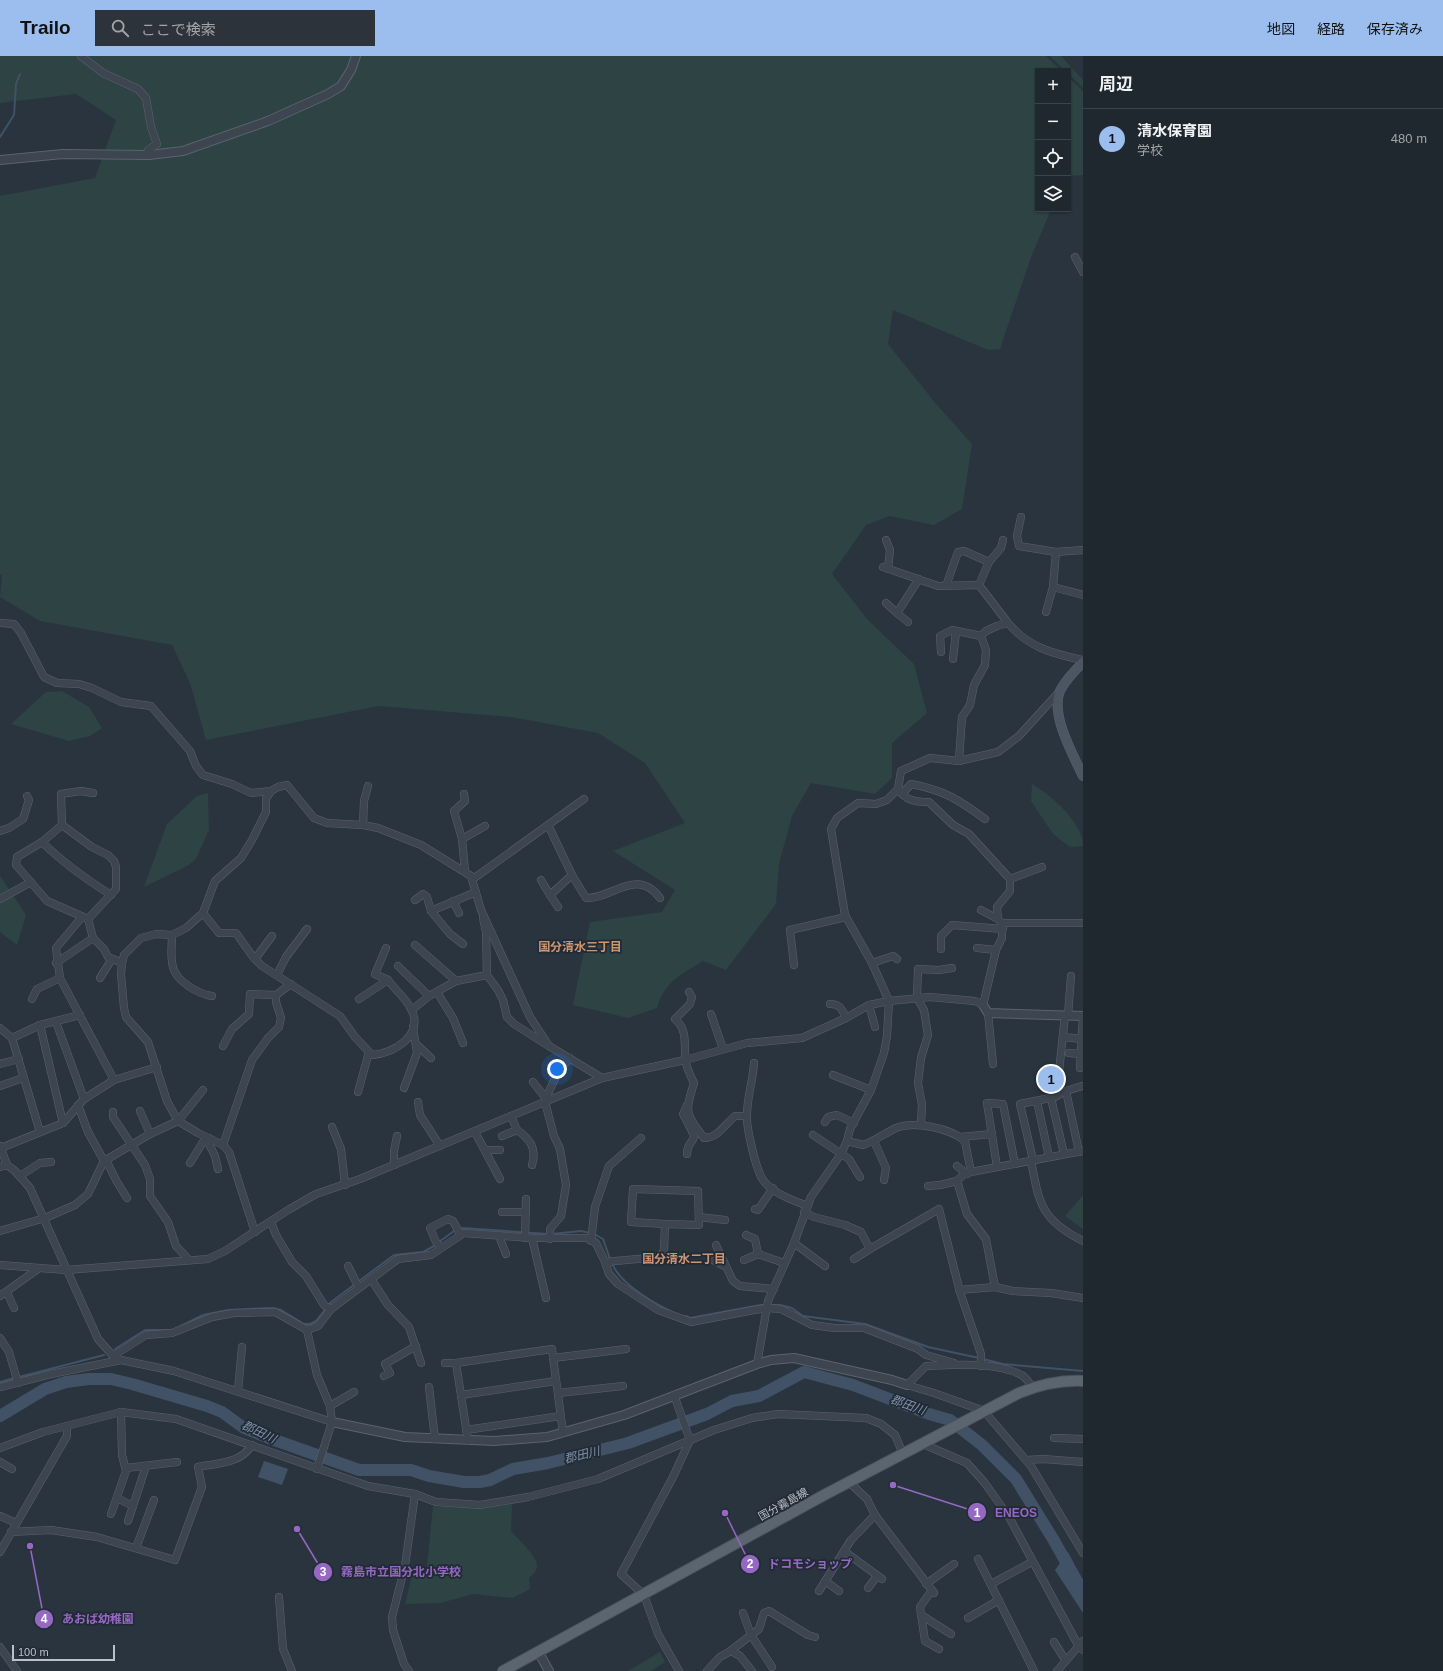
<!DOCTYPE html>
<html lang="ja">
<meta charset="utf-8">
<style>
:root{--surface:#1f272f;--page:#2c333b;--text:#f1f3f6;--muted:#a1a5aa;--line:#3c444b;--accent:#9bbeee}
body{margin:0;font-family:Arial,"Noto Sans JP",sans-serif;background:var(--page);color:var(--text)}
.controls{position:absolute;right:12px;top:12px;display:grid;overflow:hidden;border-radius:0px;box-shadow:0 1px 3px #0004}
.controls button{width:36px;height:36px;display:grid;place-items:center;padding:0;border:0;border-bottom:1px solid var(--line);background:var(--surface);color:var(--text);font:20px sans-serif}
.scale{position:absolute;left:12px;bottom:10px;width:103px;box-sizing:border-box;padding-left:4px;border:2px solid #bac1ca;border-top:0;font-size:11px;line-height:14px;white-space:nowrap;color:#bac1ca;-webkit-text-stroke:3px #222a35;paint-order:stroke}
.you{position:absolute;left:557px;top:1013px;width:14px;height:14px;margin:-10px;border:3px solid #fff;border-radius:50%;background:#1a73e8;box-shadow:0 0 0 6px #1a73e833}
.badge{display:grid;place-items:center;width:26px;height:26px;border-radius:50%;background:var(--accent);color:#111;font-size:13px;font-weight:700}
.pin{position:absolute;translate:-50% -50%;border:2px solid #fff;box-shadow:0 1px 4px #0006}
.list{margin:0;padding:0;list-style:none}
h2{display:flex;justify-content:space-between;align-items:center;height:52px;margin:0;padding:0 16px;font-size:17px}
h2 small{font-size:13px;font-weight:400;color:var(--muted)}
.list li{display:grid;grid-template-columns:26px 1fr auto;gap:12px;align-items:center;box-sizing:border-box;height:60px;padding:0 16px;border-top:1px solid var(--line)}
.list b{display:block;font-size:15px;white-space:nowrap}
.list p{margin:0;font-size:13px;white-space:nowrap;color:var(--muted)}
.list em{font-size:13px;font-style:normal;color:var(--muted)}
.icon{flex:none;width:22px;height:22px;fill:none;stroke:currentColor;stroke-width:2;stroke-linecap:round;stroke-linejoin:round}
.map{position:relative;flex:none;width:1083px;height:1615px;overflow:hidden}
header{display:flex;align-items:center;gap:24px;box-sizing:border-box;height:56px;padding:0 20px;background:var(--accent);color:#111}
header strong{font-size:19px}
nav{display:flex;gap:22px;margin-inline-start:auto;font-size:14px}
.search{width:280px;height:36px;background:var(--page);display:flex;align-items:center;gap:10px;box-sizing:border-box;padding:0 14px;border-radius:0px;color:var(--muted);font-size:15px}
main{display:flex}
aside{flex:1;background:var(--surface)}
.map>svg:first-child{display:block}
.green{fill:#2e4343}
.water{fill:#415267}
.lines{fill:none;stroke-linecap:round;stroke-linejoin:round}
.stream{stroke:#415267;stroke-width:2}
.river{stroke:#415267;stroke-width:12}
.minor-casing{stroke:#5b636d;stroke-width:8}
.tertiary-casing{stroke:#5b636d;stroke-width:10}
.secondary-casing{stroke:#5b636d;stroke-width:10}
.primary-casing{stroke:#4a515c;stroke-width:12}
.minor{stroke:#3d4550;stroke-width:7}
.tertiary{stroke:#3d4550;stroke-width:8}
.secondary{stroke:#4c5562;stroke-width:9}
.primary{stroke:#5b656f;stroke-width:10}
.labels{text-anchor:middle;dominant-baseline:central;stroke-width:3.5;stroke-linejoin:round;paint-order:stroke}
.street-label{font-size:11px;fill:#bac1ca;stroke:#222a35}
.neighbourhood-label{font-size:12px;font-weight:bold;fill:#cc9673;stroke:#222a35}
.water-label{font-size:12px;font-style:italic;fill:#7e92aa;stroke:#222a35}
.leader{fill:none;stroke:#9468c3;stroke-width:1.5}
.callout-dot{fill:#9468c3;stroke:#222a35;stroke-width:1.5}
.mark-label{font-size:12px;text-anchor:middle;font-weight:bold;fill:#fff}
.callout-label{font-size:12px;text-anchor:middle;font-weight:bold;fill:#9468c3;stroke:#222a35;stroke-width:3.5;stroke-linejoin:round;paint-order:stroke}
</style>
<header>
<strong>Trailo</strong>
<div class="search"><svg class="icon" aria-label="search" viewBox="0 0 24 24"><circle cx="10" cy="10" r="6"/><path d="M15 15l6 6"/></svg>ここで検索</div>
<nav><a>地図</a><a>経路</a><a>保存済み</a></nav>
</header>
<main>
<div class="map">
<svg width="1083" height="1615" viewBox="0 0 1083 1615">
<rect width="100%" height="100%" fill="#29343f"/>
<g class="green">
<path d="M0 0H1046L1062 15H1038V153H1051L1030 204 1000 293 988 294 893 254 888 288 937 349 972 388 962 453 934 469 889 460 866 469 832 518 868 564 914 608 927 657 892 687V722L875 738 811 727 792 760 779 808 776 848 726 914 703 905C679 920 666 924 657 952L628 962 573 949 590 866 662 856 675 834 613 795 685 767 645 707 598 677 511 661 379 650 206 684 190 627 172 589 40 565 0 541 2 519 0 518V140L95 122 116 64 76 38 0 47Z"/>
<polygon points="1050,0 1061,0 1083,24 1083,32 1068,17 1068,15 1065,15"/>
<polygon points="1068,21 1083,35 1083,119 1068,120"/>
<polygon points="62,635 89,651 102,672 90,680 69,685 11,668 46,636"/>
<path d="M1032 728C1051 739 1083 767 1083 790L1070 791 1053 778 1031 745Z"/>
<polygon points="208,737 209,774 196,803 187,810 144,831 167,768 197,740"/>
<polygon points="0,820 26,859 17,889 0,876"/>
<polygon points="1083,1139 1083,1173 1065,1160"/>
<path d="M512 1448 511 1475C517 1482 537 1500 537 1509 537 1515 533 1519 529 1522L530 1533 513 1542 473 1538 441 1547 405 1548 412 1519 426 1520 433 1450 481 1453Z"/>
<polygon points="660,1596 665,1606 651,1615 628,1615"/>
</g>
<g class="water">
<polygon points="264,1405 288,1413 282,1429 258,1421"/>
<polygon points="1068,1496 1083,1525 1083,1557 1055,1514"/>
</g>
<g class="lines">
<g class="stream">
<polyline points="0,81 14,59 16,28 20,18"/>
<polyline points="552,1178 581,1175 590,1177"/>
<polyline points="594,1178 603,1183 610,1203"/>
<polyline points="439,1186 454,1175 463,1172 548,1178"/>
<path d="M612 1207C619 1227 653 1247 672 1256"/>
<polyline points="686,1260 690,1262 761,1249 780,1249 792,1252 803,1260 865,1268 928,1291 979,1302"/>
<polyline points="181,1270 203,1259 228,1254 273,1252 281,1254 304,1268 310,1268 316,1265 331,1246 394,1199 423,1196 436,1189"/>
<polyline points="115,1293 145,1274 170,1274"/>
<polyline points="983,1303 1003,1308 1083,1315"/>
<polyline points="19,1321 104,1299"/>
<polyline points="0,1326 14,1322"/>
</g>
<polyline class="river" points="0,1360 45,1333 66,1326 89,1323 111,1323 132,1328 207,1350 222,1356 244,1372 269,1382 359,1414 411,1414 429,1420 464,1426 480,1426 490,1424 513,1413 548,1407 628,1387 707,1358 732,1345 759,1340 804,1316 853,1329 929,1358 950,1364 982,1389 1016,1423 1053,1483 1083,1536"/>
<defs>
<g id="minor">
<polyline points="81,0 103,17 138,33 146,42 151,71 157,88 148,94 149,99"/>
<polyline points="1075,201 1083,216"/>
<polyline points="1021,461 1017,480 1019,490 1056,496"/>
<polyline points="886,484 890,494 888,513"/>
<polyline points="989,506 1001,492 1003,484"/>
<polyline points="883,511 938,530 979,529 1008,567"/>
<polyline points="946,530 958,496 964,495 989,506 979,529"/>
<polyline points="1053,531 1056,496 1083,494"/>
<polyline points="886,547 897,557"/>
<polyline points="1046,556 1053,531 1083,539"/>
<polyline points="908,566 897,557 919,523"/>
<polyline points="0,567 14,568 21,577 44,621 57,627 79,628 92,632 121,646 151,650 190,695 196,710 203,719 232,728 251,737 271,735"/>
<polyline points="941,596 940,580 952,574 981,580"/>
<polyline points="953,603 956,575"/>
<path d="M959 705 962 661 970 649 974 629 985 609 986 594 981 580 986 575 997 570 1008 567C1028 591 1053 598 1083 604"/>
<path d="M898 733C906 745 916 746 929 746L953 769 969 778 1010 823V835L997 851 998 863 1002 867"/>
<polyline points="464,738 465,745 454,755 462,783 465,815"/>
<path d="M902 738 911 728C944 734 959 744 985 763"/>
<polyline points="62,769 61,738 81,735 93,737"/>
<polyline points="363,769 364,745 368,730"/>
<path d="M549 771 572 819 586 842C610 844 637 810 660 842"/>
<polyline points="0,775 9,772 23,763 29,744 27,740"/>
<polyline points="462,783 485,770"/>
<path d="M42 786C63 807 86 823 111 839"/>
<polyline points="473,823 584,743"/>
<polyline points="1010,823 1042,811"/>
<polyline points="541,824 550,839 572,819"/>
<polyline points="550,839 558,851"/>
<polyline points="0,843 31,826"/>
<polyline points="415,844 423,838 427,841 431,855"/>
<polyline points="453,845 459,857"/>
<polyline points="981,854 998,863"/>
<path d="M203 857 219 877H236L253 901 262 910 340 960 355 981 372 999C393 998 425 979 411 953 406 942 395 934 388 924L359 943"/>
<polyline points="82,861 56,892 60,922 114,1024"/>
<polyline points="483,862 486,876 487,919 498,934 503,944 507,961 514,968 547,989"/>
<polyline points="88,863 116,833 116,811 114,805 108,799 92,791 62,769 42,786 17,801 16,809 47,845 88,863 93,882 104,893 108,901 122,907"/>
<path d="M172 879C172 889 170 901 173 911 176 925 198 938 212 940"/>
<polyline points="463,888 450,878 431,855 476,836"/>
<polyline points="415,889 456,925"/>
<polyline points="386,892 375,918 388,924"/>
<polyline points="977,892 996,894"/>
<polyline points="941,893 941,880 952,869 1003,873"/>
<polyline points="255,903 272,880"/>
<polyline points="56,907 93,882"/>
<polyline points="872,907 893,900 897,903"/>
<polyline points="794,909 790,874 846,861"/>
<polyline points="398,910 429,940"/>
<polyline points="277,919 286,901 307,873"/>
<polyline points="100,922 112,903"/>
<polyline points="437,936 453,962 463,987"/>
<path d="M689 936 692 941 690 948 675 963C689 975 683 990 686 1006 687 1014 691 1020 694 1027 685 1056 685 1057 704 1082 718 1082 725 1068 735 1060H746"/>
<polyline points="32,943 37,933 60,922"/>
<path d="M830 948C840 948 842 953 846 962"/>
<polyline points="869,949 875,971"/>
<polyline points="412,954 429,940 456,925 487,919"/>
<polyline points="988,957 993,1008"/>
<polyline points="711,958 723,993"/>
<polyline points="1068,959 1071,920"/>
<polyline points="56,966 84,1043"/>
<polyline points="40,969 63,1067"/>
<polyline points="0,972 12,982"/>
<polyline points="1063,981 1082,983"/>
<polyline points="416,988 431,1002"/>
<polyline points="223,990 232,973 249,958 250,938 276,939"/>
<polyline points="1069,997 1081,998"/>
<path d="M754 1007C753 1025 747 1041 747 1059 746 1071 756 1114 763 1124 772 1137 794 1145 808 1150"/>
<polyline points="0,1008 19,1003"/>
<polyline points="1080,1012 1083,960"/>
<polyline points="1059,1016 1065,959"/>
<polyline points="833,1019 871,1034"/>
<polyline points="533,1026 548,1045"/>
<polyline points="0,1030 23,1022"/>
<polyline points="404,1032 417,997 413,971"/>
<polyline points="358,1036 369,996"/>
<polyline points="546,1042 558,1016 570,1002"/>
<polyline points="1051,1042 1064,1098"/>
<polyline points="1037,1045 1049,1101"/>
<polyline points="418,1046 420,1059 440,1090"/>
<polyline points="545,1046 554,1080 560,1093 566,1129 561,1160 550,1173 550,1183"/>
<polyline points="78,1049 88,1076 104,1105"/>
<path d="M687 1049 683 1058C685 1062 694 1078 694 1081 691 1089 687 1088 687 1098"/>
<polyline points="140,1055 150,1078"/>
<polyline points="113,1056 113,1061 145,1109 150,1123 150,1140 168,1166 176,1190 189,1204"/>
<polyline points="825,1066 828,1061 837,1059 854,1067"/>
<polyline points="921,1069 922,1049 918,1027 921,1002 928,979 924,954 917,942 918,913 939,914 952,912"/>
<polyline points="332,1071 341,1093 345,1129"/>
<path d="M517 1074C530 1083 537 1092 532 1109"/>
<polyline points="40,1076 12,982 40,969 80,959"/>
<polyline points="475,1076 500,1123"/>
<polyline points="813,1079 849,1103 860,1121"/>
<polyline points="502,1080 517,1074 511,1060"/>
<polyline points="960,1081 992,1078"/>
<polyline points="209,1082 208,1086 215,1100 218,1113"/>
<path d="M847 1085 863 1089C875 1085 885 1077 896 1072 915 1065 950 1072 965 1085L971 1116 1083 1095"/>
<polyline points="874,1085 886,1112 884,1124"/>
<polyline points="223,1089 252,1004 268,982 279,971 281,962 276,946 276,939 291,928"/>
<polyline points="0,1090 7,1109"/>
<polyline points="1,1092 63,1067 84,1043 114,1024 157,1011"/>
<polyline points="485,1094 500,1094"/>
<polyline points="1079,1096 1066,1035 1082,1030"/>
<polyline points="106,1104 117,1126 127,1142"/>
<polyline points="1033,1104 1020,1048 1055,1041 1066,1035"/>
<path d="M1031 1105C1039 1147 1041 1164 1083 1185"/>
<polyline points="190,1107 203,1086 208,1086"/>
<polyline points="394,1109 394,1095 397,1080"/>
<polyline points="957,1110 967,1118"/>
<polyline points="0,1111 7,1109 15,1115 30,1132 98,1283 115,1302 121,1304 174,1315 332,1366"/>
<polyline points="997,1111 987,1047 1003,1048 1015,1108"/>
<polyline points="971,1116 963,1119 957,1125 967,1158 986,1183 995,1231"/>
<polyline points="20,1120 40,1107 51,1106"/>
<polyline points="928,1130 940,1129 957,1125"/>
<polyline points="755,1153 758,1154 773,1132"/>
<polyline points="502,1156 526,1156"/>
<polyline points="804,1156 814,1161 845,1169 861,1176 870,1193 939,1153 960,1236 981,1298 981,1310"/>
<polyline points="699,1161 725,1164"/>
<polyline points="271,1166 276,1179 292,1206 306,1220 324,1249 331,1253 318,1270 307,1274 317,1319 330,1350 332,1366 317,1413"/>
<polyline points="0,1175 45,1162 75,1149 88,1138 104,1105 150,1078 178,1065 203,1034"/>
<polyline points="255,1176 229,1096 223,1089 198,1077 178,1065 167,1045 148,986 126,961 124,952 121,918 122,907 124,899 141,882 156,878 172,879 186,872 203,857 215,825 241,802 252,784 266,756 266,743 271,735 278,731 287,729 314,762 327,767 363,769 378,772 421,789 471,820 481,854 530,961 549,990 602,1022"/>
<polyline points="746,1179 755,1183 758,1198 784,1207"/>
<polyline points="499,1180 506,1198"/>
<polyline points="525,1182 526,1143"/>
<polyline points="532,1182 546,1242"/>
<polyline points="591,1185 595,1151 609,1110 641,1082"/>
<polyline points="794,1187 825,1210"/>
<polyline points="716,1189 733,1225 740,1230 774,1233"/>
<polyline points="441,1192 436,1186 430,1172 448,1163 453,1165 460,1178"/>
<polyline points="711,1203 726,1211"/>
<polyline points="854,1203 870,1193"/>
<polyline points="744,1204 758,1198"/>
<polyline points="605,1206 609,1218 618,1228 658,1254 691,1266 754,1254 767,1252 781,1253 812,1269 835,1272 864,1272 918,1293 926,1299 954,1307"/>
<polyline points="0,1209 66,1214 208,1203 225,1195 288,1154 316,1138 360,1123 602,1022 685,1004 747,987 802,982 846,962 869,949 889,945 930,941 975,945 983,949 996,894 1002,882 1002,867 1083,867"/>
<polyline points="348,1210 359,1232"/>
<polyline points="371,1223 388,1249 409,1271 421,1307"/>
<polyline points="959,1234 995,1231 1013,1235 1051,1237 1083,1242"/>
<polyline points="7,1236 14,1252"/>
<polyline points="0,1240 38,1213"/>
<polyline points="331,1253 398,1203 431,1199 464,1177 532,1182 587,1182 596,1187 605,1206 659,1201 664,1195 665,1168 631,1166 633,1133 698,1135 699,1169 665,1168"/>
<polyline points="0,1282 9,1296 18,1327"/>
<polyline points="113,1300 146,1279 172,1277 212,1261 234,1257 275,1256 307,1274"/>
<polyline points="553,1302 626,1293"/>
<polyline points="445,1307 456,1307"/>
<polyline points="757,1308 768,1245 794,1187 811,1141 841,1098 847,1085 850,1073 871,1034 884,997 887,980 889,945 872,907 845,859 831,773 837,762 858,747 876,748 887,744 898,733 901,715 930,702 959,705 998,696 1019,680 1059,636"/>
<polyline points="384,1320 390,1317 385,1308 416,1290"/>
<polyline points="0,1331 51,1318 121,1304"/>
<polyline points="429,1331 435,1383"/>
<path d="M1033 1332C1030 1328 1027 1323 1023 1320 998 1305 954 1309 926 1310L907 1329 934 1337 984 1355 1031 1410 1083 1497"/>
<polyline points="238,1335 242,1291"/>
<polyline points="558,1337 623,1330"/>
<polyline points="461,1339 556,1325"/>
<polyline points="674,1339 690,1384 673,1421 621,1518 644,1539 658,1578 679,1615"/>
<polyline points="330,1350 354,1336"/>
<polyline points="466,1374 561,1360"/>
<polyline points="1054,1382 1083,1383"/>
<polyline points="468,1385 456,1307 552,1293 563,1377"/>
<polyline points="923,1388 967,1407 984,1426 1009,1461 1078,1589 1083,1594"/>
<polyline points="0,1392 43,1376 121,1356 176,1363 368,1430 415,1438 436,1446 480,1449 528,1441 598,1423 714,1374 752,1362 778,1358 866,1362 881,1368 895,1379 903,1398"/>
<polyline points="1027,1404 1043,1403 1083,1406"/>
<polyline points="0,1406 12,1413"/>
<polyline points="126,1412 177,1406"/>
<polyline points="850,1427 867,1443 875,1459 934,1537"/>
<polyline points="117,1442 133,1450 146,1410"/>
<polyline points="111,1458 126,1415 122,1399 121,1356"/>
<polyline points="0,1460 16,1467"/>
<polyline points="128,1465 133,1450"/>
<path d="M11 1476 51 1474 97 1481 175 1504 202 1431 198 1411C218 1407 240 1408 252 1389"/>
<polyline points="136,1492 154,1444"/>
<polyline points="844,1495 882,1523"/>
<polyline points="0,1496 67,1380 67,1370"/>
<polyline points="978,1503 1034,1615"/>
<polyline points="825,1525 839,1535"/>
<polyline points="926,1528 954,1508"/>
<polyline points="991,1528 1032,1506"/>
<polyline points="868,1532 877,1520"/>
<polyline points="932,1534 920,1551 925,1585 939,1593"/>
<polyline points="819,1535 851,1484 875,1459"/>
<polyline points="279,1541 283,1593 292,1615"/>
<polyline points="743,1557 751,1579 772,1611"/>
<polyline points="921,1559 951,1578"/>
<polyline points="968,1562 999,1544"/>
<polyline points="1054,1586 1066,1605"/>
<polyline points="0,1591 17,1615"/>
<polyline points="731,1595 740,1600 752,1615"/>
<polyline points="409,1615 404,1608 393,1574 392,1561 405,1510 415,1438"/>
<polyline points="707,1615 720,1601 729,1596 759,1573 764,1557 769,1555 808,1579 815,1581"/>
<polyline points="1057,1615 1083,1585"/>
</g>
<g id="tertiary">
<polyline points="0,104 63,98 149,99 183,95 268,65 328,38 341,30 351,14 356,0"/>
<polyline points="983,949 988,957 1083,960"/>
<polyline points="332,1366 405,1381 494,1385 547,1381 624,1359 757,1308 771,1304 794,1302 892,1324 907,1329"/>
<polyline points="539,1597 549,1615"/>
</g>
<path id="secondary" d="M1083 606C1075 615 1065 624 1060 635 1050 658 1073 699 1083 720"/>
<path id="primary" d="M503 1615 826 1438 1019 1337C1039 1329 1061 1324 1083 1325"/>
</defs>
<use href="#minor" class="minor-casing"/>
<use href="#tertiary" class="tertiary-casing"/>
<use href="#secondary" class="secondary-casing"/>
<use href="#primary" class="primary-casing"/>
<use href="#minor" class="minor"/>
<use href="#tertiary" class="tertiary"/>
<use href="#secondary" class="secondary"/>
<use href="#primary" class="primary"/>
</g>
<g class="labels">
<g class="street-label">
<text transform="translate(783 1448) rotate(-29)">国分霧島線</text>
</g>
<g class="neighbourhood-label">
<text x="580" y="891">国分清水三丁目</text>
<text x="684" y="1203">国分清水二丁目</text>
</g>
<g class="water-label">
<text transform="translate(908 1349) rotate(20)">郡田川</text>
<text transform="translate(259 1376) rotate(25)">郡田川</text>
<text transform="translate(582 1399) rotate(-14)">郡田川</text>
</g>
</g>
<path class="leader" d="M893 1429L977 1456M725 1457L750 1508M297 1473L323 1516M30 1490L44 1563"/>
<g class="callout-dot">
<circle cx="893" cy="1429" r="4"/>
<circle cx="725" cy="1457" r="4"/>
<circle cx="297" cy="1473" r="4"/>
<circle cx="30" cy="1490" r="4"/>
<circle cx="977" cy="1456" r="10"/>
<circle cx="750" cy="1508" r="10"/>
<circle cx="323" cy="1516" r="10"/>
<circle cx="44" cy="1563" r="10"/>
</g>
<g class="mark-label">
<text x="977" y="1461">1</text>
<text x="750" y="1512">2</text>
<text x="323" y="1520">3</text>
<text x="44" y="1567">4</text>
</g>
<g class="callout-label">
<text x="1016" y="1461">ENEOS</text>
<text x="810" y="1512">ドコモショップ</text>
<text x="401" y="1520">霧島市立国分北小学校</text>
<text x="98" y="1567">あおば幼稚園</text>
</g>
</svg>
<div class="controls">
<button>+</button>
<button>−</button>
<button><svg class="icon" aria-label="locate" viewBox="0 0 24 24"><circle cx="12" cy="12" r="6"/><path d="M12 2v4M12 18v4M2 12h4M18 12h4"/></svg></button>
<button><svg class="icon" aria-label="layers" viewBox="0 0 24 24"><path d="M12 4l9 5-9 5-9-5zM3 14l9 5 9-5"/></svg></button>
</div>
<div class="scale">100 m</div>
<div class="you"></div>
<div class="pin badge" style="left:1051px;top:1023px">1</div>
</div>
<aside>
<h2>周辺<small></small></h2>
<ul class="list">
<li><span class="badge">1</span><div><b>清水保育園</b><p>学校</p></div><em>480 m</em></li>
</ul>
</aside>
</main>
